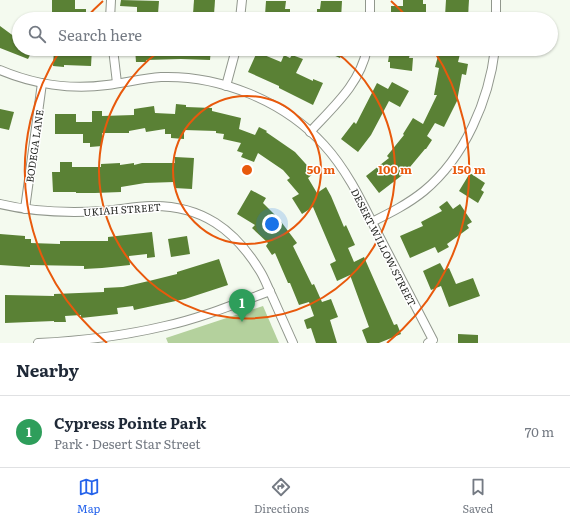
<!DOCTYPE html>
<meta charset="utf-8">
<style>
:root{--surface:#fff;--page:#f2f2f3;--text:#1f2937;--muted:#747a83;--line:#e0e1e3;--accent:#2563eb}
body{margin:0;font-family:Literata,serif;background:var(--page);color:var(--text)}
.you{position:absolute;left:272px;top:224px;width:14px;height:14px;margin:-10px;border:3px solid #fff;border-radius:50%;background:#1a73e8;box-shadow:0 0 0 6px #1a73e833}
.badge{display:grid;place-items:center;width:26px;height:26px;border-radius:50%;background:var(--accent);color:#fff;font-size:13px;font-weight:700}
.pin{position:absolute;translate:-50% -33px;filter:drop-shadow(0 1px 2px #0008)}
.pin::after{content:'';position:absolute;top:21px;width:14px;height:12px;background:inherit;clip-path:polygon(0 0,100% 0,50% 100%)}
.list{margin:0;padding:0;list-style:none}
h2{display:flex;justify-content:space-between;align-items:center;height:52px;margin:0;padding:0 16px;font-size:17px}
h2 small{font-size:13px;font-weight:400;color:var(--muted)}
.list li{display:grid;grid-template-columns:26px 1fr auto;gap:12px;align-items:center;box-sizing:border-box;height:72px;padding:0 16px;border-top:1px solid var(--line)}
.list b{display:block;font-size:15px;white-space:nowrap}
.list p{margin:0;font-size:13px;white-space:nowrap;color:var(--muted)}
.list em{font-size:13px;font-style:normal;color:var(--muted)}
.icon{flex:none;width:22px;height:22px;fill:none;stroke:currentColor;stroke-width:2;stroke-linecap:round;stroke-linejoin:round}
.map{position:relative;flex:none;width:570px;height:343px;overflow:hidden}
.search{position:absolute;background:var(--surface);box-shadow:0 1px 3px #0004;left:12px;right:12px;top:12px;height:44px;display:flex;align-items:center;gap:10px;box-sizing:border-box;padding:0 14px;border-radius:22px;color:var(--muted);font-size:15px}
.sheet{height:124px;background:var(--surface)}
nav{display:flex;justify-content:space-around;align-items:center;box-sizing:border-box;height:56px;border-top:1px solid var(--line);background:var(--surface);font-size:11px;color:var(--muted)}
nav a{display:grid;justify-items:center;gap:2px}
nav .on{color:var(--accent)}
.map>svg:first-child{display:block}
.green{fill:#b4d19d}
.building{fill:#5a8135}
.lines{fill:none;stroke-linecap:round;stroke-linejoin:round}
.minor-casing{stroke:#91978d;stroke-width:10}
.minor{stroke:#fff;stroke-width:8}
.ring{fill:none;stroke:#e8590c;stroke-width:2}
.labels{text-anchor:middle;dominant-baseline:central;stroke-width:3;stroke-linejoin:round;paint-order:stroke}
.street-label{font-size:10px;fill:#1e201c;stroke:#fff}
.centre{fill:#e8590c;stroke:#fff;stroke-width:2}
.ring-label{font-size:12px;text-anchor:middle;font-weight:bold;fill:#e8590c;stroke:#fff;stroke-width:3;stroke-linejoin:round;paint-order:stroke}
</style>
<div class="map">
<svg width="570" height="343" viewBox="0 0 570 343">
<rect width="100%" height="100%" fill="#f4faef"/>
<polygon class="green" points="263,306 279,343 168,343 166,338"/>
<g class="building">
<polygon points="52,0 75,0 75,9 86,9 86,19 52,19"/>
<polygon points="121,0 159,1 158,14 137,13 137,7 120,6"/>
<polygon points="194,0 215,0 214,15 193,14"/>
<polygon points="403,0 423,0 423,4 426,4 426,17 391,17 391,6 403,6"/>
<polygon points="446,0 469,0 468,17 445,16"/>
<polygon points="266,1 286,1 285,9 290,9 290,19 267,19 267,15 265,15"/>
<polygon points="321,1 342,1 341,19 317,19 317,9 320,9"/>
<polygon points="0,26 19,40 19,49 33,49 28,59 0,48"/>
<polygon points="54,49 92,49 91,66 64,65 64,67 53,66"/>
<polygon points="135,49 211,49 210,60 181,59 146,60 147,62 136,62"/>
<polygon points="319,49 344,49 340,58"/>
<polygon points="390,49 411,50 409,58 413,58 412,71 390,68 390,62 388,62"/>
<polygon points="440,49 460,54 458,62 468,64 466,75 462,74 457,101 444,127 435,123 427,136 432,140 426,149 425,149 405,173 379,193 366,176 389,158 387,156 404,135 403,134 413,118 423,124 437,95 434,95 439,68 435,67"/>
<polygon points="257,52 281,62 284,55 290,58 292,55 303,59 296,73 313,81 313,79 323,83 313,105 279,88 279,86 248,72"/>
<polygon points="392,82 409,91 400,107 389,101 371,135 358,152 341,139 354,122 356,124 377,83 388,89"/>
<polygon points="176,104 186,105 186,107 212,108 212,111 241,118 239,129 255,135 259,127 267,131 266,132 295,152 314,173 308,178 317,193 326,187 331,196 344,227 346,225 355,245 348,248 354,262 364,257 394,325 397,324 401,334 379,343 367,343 362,330 369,327 350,275 337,281 330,264 336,261 313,207 302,214 292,198 299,194 287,180 290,178 283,170 258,153 254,162 241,157 243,153 237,151 241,143 223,139 224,134 216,133 216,131 184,130 184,139 171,138 171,134 165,134 165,129 146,132 145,128 129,131 129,133 102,133 102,146 90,147 90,143 83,143 83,134 55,134 55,114 76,114 76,122 92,122 92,111 102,111 102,116 134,115 134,109 154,106 155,113 175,114"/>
<polygon points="0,109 14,112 9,130 0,128"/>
<polygon points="175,157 194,158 192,189 174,188 174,182 145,183 121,187 121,192 95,193 76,193 76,192 53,192 52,172 60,172 60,162 72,162 72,167 101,167 101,164 120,163 120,165 134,163 134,165 142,163 175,163"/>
<polygon points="470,173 485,183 481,190 484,192 478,203 459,191"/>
<polygon points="251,190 266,198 263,203 279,219 297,243 293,246 312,285 314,284 322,302 331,299 338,317 330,320 337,343 316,343 311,328 307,329 304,320 314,316 309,302 299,305 290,283 288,283 275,253 272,255 266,246 268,243 252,228 255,225 237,214"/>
<polygon points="447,201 453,209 460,204 472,222 467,225 469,228 447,244 449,247 438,253 435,247 410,258 400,236 423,226 421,222 442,211 439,207"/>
<polygon points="152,232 155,257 147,258 147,254 129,256 130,265 102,268 84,269 84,266 30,265 30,267 0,265 0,234 25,236 25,239 31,239 31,243 60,244 60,241 108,241 108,237"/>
<polygon points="187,236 190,254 171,257 168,239"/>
<polygon points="219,259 228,285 185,299 134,310 133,306 117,308 118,314 81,318 81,315 65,316 66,322 54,322 54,321 5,323 5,295 54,296 54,294 104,292 104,288 123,287 153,280 177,274 177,272"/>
<polygon points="440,263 444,270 449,268 456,284 473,278 480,296 449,307 441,286 431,290 423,271"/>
<polygon points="458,334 478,335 478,343 458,343"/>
</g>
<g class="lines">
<defs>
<g id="minor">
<polyline points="110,19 111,0"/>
<polyline points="240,19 242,0"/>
<polyline points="370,19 370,0"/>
<polyline points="496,19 496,0"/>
<polyline points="113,49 117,83"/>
<path d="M0 70C33 84 71 90 107 85 125 83 143 78 161 77 220 75 284 101 324 145 347 170 362 202 377 232 396 268 414 304 433 340L428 343"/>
<polyline points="226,86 236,49"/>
<path d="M310 132C333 107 360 84 367 49"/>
<path d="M0 204C33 212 69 213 103 211 119 210 135 206 151 206 202 205 235 230 260 271 265 279 268 288 272 296 279 312 286 327 293 343"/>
<polyline points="25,209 42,83"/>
<path d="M372 222C390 213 408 204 424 191 465 157 489 100 495 49"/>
<path d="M38 343C81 341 123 336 165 326 201 318 235 304 270 291"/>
</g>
</defs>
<use href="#minor" class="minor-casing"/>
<use href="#minor" class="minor"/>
</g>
<g class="ring">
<circle cx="247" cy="170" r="74"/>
<path d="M333 50A148 148 0 1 1 161 50"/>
<path d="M107 343A222 222 0 0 1 61 49M85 19A222 222 0 0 1 103 1M391 1A222 222 0 0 1 409 19M433 49A222 222 0 0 1 387 343"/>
</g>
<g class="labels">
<g class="street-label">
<text transform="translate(34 146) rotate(-82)">BODEGA LANE</text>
<text transform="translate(122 209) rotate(-4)">UKIAH STREET</text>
<text transform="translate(384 247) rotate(63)">DESERT WILLOW STREET</text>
</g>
</g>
<circle cx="247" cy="170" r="6" class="centre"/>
<g class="ring-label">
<text x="321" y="174">50 m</text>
<text x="395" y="174">100 m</text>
<text x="469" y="174">150 m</text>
</g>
</svg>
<div class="you"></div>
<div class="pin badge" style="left:242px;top:322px;background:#2e9e5b">1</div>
<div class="search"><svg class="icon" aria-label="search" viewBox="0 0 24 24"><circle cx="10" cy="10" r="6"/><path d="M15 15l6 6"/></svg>Search here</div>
</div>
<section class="sheet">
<h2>Nearby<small></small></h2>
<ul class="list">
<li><span class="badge" style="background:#2e9e5b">1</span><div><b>Cypress Pointe Park</b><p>Park · Desert Star Street</p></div><em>70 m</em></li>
</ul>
</section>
<nav>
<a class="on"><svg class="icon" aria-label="map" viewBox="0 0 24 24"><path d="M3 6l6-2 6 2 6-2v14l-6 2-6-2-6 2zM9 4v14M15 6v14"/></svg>Map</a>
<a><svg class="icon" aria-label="directions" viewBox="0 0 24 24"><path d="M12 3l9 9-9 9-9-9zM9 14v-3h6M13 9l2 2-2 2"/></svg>Directions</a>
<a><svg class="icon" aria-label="saved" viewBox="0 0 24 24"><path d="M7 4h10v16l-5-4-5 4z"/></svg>Saved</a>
</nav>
